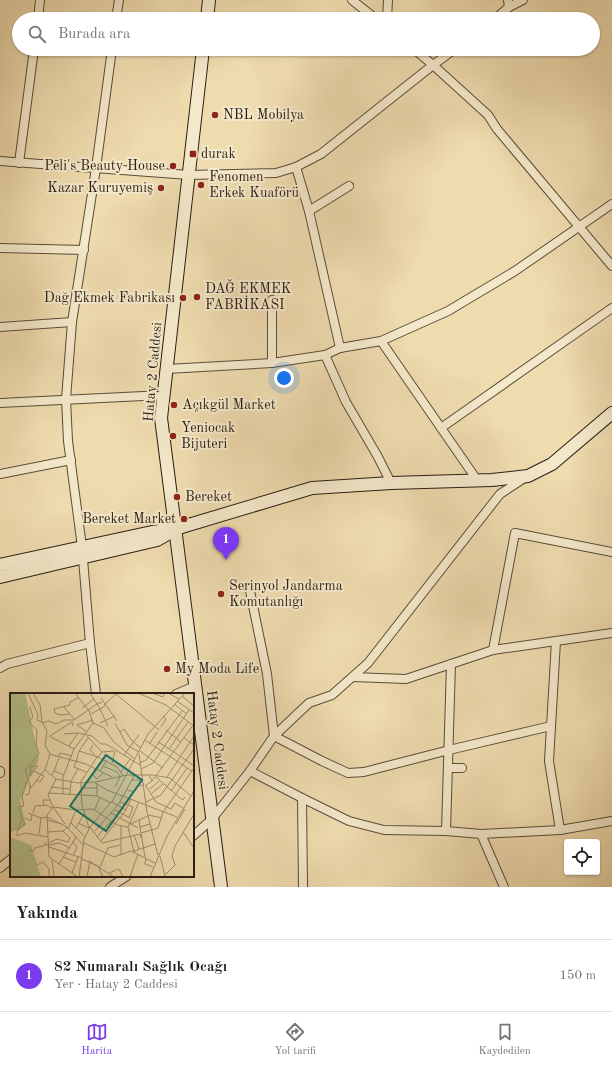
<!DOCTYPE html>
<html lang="tr">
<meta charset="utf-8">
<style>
:root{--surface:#fff;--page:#f6f6f6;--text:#202124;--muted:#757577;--line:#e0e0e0;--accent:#7c3aed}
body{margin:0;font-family:"Old Standard TT",serif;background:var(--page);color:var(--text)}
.controls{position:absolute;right:12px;bottom:12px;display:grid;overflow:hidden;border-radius:4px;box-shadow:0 1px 3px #0004}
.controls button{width:36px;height:36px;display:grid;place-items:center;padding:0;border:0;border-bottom:1px solid var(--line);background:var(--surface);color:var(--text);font:20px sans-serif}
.you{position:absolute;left:284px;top:378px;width:14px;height:14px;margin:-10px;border:3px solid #fff;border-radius:50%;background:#1a73e8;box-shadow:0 0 0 6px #1a73e833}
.badge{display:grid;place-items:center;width:26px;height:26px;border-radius:50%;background:var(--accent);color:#fff;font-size:13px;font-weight:700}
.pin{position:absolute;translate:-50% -33px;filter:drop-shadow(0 1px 2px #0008)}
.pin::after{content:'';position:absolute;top:21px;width:14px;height:12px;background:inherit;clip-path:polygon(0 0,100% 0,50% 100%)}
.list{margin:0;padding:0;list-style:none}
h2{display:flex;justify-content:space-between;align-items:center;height:52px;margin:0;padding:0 16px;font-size:17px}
h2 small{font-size:13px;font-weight:400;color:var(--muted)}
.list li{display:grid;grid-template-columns:26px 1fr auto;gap:12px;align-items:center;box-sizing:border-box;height:72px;padding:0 16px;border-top:1px solid var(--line)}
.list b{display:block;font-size:15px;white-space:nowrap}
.list p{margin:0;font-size:13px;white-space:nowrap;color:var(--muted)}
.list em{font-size:13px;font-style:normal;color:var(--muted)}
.icon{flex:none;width:22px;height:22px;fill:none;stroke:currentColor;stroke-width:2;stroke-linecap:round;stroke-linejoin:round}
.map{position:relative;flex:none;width:612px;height:887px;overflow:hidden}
.search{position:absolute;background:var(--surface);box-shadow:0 1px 3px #0004;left:12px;right:12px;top:12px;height:44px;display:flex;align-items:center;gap:10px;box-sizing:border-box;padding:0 14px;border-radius:22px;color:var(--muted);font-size:15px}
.sheet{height:124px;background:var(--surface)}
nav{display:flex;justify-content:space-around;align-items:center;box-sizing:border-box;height:56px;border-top:1px solid var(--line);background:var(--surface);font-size:11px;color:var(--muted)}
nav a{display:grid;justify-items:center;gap:2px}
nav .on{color:var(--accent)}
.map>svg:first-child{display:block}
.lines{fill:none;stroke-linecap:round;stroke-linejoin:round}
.street-casing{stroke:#5a4c39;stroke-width:10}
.secondary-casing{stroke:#291c12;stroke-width:14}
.street{stroke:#f4e8ca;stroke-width:8}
.secondary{stroke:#f4e8ca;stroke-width:12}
.poi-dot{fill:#8f2418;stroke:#f4e8ca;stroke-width:1.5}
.labels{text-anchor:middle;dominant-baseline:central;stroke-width:4;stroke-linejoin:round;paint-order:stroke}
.poi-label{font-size:14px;fill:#291c12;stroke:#f4e8ca;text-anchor:start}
.street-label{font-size:14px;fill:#291c12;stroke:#f4e8ca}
.inset-road{fill:none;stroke:#9f8f70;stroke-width:1}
.view{fill:#0f766e;fill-opacity:0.15;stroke:#0f766e;stroke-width:2}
.inset-edge{fill:none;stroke:#291c12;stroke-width:2}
</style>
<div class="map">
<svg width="612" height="887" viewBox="0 0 612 887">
<rect width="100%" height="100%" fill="#eedbae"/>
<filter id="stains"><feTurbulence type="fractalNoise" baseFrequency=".005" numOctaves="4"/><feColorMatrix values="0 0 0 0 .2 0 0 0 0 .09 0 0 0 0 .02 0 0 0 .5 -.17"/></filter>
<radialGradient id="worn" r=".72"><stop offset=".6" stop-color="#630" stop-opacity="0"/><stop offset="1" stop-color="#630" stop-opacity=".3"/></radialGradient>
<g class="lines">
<defs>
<g id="street">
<polyline points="352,0 376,19"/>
<polyline points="509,7 523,0"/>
<polyline points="38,19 40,0"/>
<polyline points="116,19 119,0"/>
<polyline points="387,19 388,0"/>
<polyline points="495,19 509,7 508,0"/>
<polyline points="414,49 433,65 488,115 497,129 612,266"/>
<polyline points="0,161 189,175 276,173 296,167 321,154 433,65 455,49"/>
<polyline points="19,163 34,49"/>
<polyline points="296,167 309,211 340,348"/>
<polyline points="309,211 349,186"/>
<polyline points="0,248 84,250"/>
<polyline points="272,300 272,363"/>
<polyline points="0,327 72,322"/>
<polyline points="381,341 448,311 515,271 612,204"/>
<polyline points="325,355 346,402 378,457 391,483"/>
<polyline points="167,369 272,363 325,355 340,348 381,341 477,480"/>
<polyline points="0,403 164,395"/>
<polyline points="441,428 612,308"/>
<polyline points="0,474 71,460"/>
<polyline points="249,586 267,674 274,736 322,761 348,773 364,772 449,750 551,726"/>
<polyline points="556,641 549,761 560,830"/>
<polyline points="493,650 515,533 612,552"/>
<polyline points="0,668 7,664 90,643"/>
<polyline points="353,677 406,679 493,650 612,633"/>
<polyline points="96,694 90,643 82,547 68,441 66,399 72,322 96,168 112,49"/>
<polyline points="176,694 195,686"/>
<polyline points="448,768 462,768"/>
<polyline points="0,771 0,773"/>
<polyline points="250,771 302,798 349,821 384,830 446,831 481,834 560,830 612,821"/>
<polyline points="302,798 303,887"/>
<polyline points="446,831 451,664"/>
<polyline points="481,834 504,887"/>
<polyline points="193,836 212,819 250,771 274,736 309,703 332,695 368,663 500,494 526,477"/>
<polyline points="0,868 11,859"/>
<polyline points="110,887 127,876"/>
</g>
<g id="secondary">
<polyline points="207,19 209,0"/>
<polyline points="203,49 161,418 221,887"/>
<polyline points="0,565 152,532 175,529 312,488 391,483 492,480 528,476 552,464 612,413"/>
<polyline points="0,577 157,540 173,531"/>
</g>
</defs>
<use href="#street" class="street-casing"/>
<use href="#secondary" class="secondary-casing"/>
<use href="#street" class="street"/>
<use href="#secondary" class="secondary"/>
</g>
<g class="poi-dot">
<circle cx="215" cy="115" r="4"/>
<rect x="189" y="150" width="8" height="8" rx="2"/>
<circle cx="173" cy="166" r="4"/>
<circle cx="201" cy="185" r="4"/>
<circle cx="161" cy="188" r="4"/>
<circle cx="197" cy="297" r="4"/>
<circle cx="183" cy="298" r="4"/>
<circle cx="174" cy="405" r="4"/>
<circle cx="173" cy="436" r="4"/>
<circle cx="177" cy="497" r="4"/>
<circle cx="184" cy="519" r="4"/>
<circle cx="221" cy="594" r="4"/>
<circle cx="167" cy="669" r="4"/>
</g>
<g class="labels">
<g class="poi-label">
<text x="223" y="115">NBL Mobilya</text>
<text x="201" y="154">durak</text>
<text x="165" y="166" text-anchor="end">Peli's Beauty House</text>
<text x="209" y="177">Fenomen<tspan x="209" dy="16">Erkek Kuaförü</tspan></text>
<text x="153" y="188" text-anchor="end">Kazar Kuruyemiş</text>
<text x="205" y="289">DAĞ EKMEK<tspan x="205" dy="16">FABRİKASI</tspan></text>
<text x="175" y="298" text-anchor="end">Dağ Ekmek Fabrikası</text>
<text x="182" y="405">Açıkgül Market</text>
<text x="181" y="428">Yeniocak<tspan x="181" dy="16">Bijuteri</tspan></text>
<text x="185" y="497">Bereket</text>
<text x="176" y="519" text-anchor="end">Bereket Market</text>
<text x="229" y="586">Serinyol Jandarma<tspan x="229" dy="16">Komutanlığı</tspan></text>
<text x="175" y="669">My Moda Life</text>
</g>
<g class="street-label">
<text transform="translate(153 372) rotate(-85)">Hatay 2 Caddesi</text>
<text transform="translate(217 740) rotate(83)">Hatay 2 Caddesi</text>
</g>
</g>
<g transform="translate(10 693)">
<rect width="184" height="184" fill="#eedbae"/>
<path d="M0 0H15L29 66 10 107 16 132 0 140ZM0 144 21 152 31 184H0Z" fill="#b5c18c"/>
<path class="inset-road" d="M23 0 30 12 32 29 37 38 35 52 40 61 35 77 46 86 68 90 84 89 97 97 167 124M128 0 156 12 184 33M142 0 153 4 154 0M158 0 169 6M106 1 149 37M19 2 28 22 27 27 32 29M172 3 184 13M91 5 107 28M167 8 184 20M92 9 87 11 90 16 95 13M164 11 177 21M94 12 106 1M20 14 23 24 19 29 27 37 26 51 29 61 15 77 21 95 35 76M54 14 65 27M72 15 84 6M60 21 50 22 45 20 44 16 60 12V9L68 5M81 21 90 16 98 33M33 30 38 28 46 31 54 27H64L87 11 80 0M83 30 94 35 103 48 116 59 129 42M90 30 105 23M105 30 117 52 129 59M151 34 156 26 153 23M156 37 171 49M77 39 67 32 83 27M110 39 114 36 122 48 131 55M54 41 68 40M39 43 64 56M40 43 62 29 63 33M77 43 92 59 88 64 107 74 113 83M174 45 184 52M135 47 182 78M148 49 164 59M140 50 147 39M83 52 80 57 85 62M59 53 68 40 82 43 91 51H96L130 72M159 56 178 29M69 58 88 64M130 58 153 75M92 59 104 58M164 59 184 73M39 61 76 71 102 84M129 61 137 119 148 162M114 63 116 59 125 66M48 64 50 60 62 63M66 69 69 58 78 45M66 69 64 74 76 79M102 70 105 58M130 70 136 67 172 18M21 73H28L24 78 34 83 30 89 26 87M21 73 20 83 24 78M93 73 107 79 110 84 105 94M131 76 143 70 179 17M44 78 49 65M90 78 97 67M111 79 120 66M82 81 87 86 93 80M42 82 44 78 54 82M124 82 122 87H133M146 84 170 105 173 107 175 104M157 84 184 43M46 86 38 102 43 114 37 122 39 164 68 184M142 88 184 31M76 89 94 65M85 89 117 82H143L160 85 181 103M70 90 87 64M71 90 72 112 79 135M87 91V103L101 110M135 93 142 88 139 82M136 93 146 109 161 116 165 110 173 115M41 94 60 96M71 95H87M140 96 149 88M117 97 124 99 128 93 134 92M161 98 177 75M38 100 87 103M142 100 153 91M53 101V84L64 56 83 30 79 18 65 0M60 101 61 88 68 76M15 102 19 101 20 92M102 109 116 117 121 106M110 109 123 114 119 125M136 109 151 102 184 56M34 112 33 107H40M43 114 66 117M43 114 55 131M85 116 90 104M105 117 120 125M18 120 31 125M23 120 25 113 36 112 42 115M101 120 128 135M138 122 152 125M37 124 57 134M15 125 21 128 22 121M12 126 15 131 7 138V143L15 140 38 144M37 127 52 131M129 127 130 134 140 131M61 130 75 144M68 130 79 135M120 131 138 123M166 131 175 116M111 133V161M80 134 92 150 130 141 131 145M118 134 124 159M130 134 135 164M66 135 74 121M58 136 66 117 83 116 107 132 118 134 129 109M7 138 12 126 9 114 14 113 12 104 17 88M85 138 108 112 122 87M38 139 53 138M173 139 184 155M131 140 148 135 153 119 184 75M29 141 31 125 37 124M124 142 129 156M87 144 101 128M91 148 116 117M63 149 67 154 64 161M34 150 38 152 50 150 60 155M38 150 47 146 58 149 60 145 53 138 57 134 74 153M74 150 104 164 121 158 145 170M39 154 72 165M19 157 23 158 25 155 36 152M124 158 145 151M150 163 155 183M53 164 66 169M136 165 135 171 143 174M72 166 88 173 93 184M79 168 104 184M49 171 66 144M27 172 33 169 39 176V184M90 174 98 155 110 152M62 180 68 164M99 180 109 176 113 184M155 182 165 172 162 163 165 153 184 121M42 184 44 181 42 167M69 184 74 146 80 134 103 107 138 41 175 0M77 184 80 168M120 184 128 161M140 184 157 143 184 98"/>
<path class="view" d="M96 62 132 87 96 138 60 113Z"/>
<rect width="184" height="184" class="inset-edge"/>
</g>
<rect width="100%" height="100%" filter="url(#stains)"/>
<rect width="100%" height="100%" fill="url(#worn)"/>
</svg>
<div class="controls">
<button><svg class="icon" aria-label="locate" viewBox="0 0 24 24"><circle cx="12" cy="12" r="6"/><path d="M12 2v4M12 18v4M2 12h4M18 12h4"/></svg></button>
</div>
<div class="you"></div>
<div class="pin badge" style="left:226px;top:560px">1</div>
<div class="search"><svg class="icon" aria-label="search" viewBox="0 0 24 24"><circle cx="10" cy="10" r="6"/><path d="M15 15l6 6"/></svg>Burada ara</div>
</div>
<section class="sheet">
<h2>Yakında<small></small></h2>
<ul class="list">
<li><span class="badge">1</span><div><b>82 Numaralı Sağlık Ocağı</b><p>Yer · Hatay 2 Caddesi</p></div><em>150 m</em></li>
</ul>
</section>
<nav>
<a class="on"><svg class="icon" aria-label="map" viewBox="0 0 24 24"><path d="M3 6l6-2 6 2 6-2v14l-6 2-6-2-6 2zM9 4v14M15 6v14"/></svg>Harita</a>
<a><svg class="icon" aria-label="directions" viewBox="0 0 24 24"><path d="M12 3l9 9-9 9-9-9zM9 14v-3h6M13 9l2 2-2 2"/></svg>Yol tarifi</a>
<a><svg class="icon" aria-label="saved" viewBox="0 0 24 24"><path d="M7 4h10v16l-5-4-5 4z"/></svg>Kaydedilen</a>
</nav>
